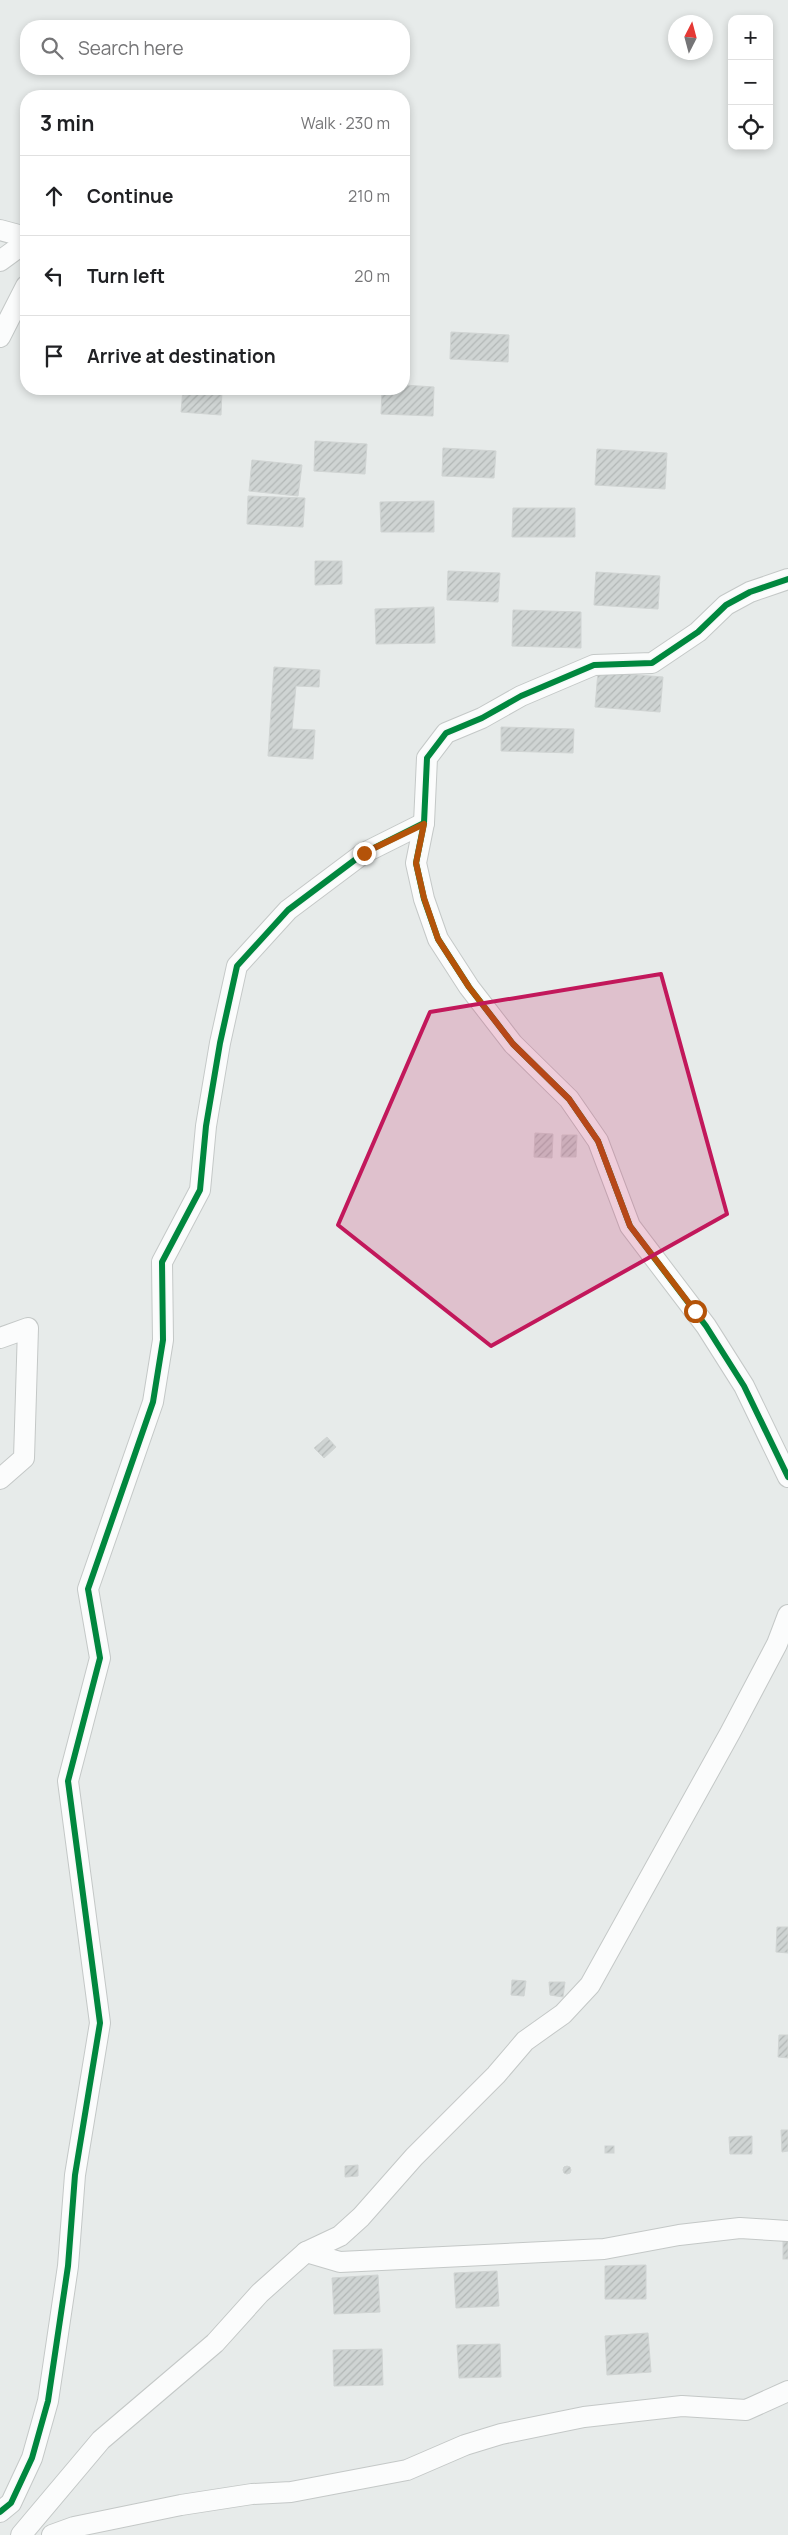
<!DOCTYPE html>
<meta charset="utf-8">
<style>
:root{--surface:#fff;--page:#f2f2f2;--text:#202124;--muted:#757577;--line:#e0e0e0}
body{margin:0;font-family:Manrope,sans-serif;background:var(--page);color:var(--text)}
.controls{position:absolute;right:15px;top:15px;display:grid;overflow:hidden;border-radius:10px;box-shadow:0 2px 8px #0003}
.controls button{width:45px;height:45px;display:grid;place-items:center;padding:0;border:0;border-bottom:1px solid var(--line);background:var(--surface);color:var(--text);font:25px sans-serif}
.compass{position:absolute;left:668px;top:15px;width:45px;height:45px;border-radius:50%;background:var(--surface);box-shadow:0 2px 8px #0003;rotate:6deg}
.stop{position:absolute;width:15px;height:15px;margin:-11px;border:4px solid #b45309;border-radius:50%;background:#fff}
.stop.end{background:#b45309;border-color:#fff;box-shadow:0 1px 5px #0008}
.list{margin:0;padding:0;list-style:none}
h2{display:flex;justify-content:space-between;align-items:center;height:65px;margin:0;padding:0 20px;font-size:21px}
h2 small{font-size:16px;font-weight:400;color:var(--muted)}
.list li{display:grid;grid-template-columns:32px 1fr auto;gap:15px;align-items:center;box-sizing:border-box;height:80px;padding:0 20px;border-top:1px solid var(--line)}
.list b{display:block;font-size:19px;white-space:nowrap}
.list em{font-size:16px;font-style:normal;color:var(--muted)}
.icon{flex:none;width:28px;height:28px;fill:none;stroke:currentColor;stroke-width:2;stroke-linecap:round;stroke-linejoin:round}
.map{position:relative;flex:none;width:788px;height:2535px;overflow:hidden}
.search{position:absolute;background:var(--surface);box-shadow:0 2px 8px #0003;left:20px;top:20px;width:390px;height:55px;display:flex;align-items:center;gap:12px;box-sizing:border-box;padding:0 18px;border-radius:20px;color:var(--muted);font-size:19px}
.panel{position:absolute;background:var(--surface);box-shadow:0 2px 8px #0003;left:20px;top:90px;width:390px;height:305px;border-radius:20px}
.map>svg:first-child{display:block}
.building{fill:url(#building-hatch);stroke:#d0d4d3}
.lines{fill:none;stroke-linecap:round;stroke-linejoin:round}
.street-casing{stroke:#c4c8c7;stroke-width:22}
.street{stroke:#fbfcfc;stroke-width:20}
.cycleway-casing{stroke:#f5f9f8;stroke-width:9}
.cycleway{stroke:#00873e;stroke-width:6}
.route{stroke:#b45309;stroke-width:6}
.marked{fill:#c2185b;fill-opacity:0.2;stroke:#c2185b;stroke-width:4;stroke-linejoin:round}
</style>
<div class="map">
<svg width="788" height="2535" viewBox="0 0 788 2535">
<defs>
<pattern id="building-hatch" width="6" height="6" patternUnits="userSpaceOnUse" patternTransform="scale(1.25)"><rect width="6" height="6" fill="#cfd4d3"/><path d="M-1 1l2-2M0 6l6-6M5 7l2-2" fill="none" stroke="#b2b7b6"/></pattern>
</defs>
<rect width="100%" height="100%" fill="#e7ebea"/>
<g class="building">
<polygon points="451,332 509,335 508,362 450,359"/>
<polygon points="404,385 434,387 433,416 381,414 382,389 404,389"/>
<polygon points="183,389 222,390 221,415 181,412"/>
<polygon points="315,441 367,444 365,474 314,471"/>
<polygon points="443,448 496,451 494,478 442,476"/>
<polygon points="597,449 667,453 665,489 595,485"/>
<polygon points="252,460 302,465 298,496 249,491"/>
<polygon points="248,496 305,498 303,527 247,524"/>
<polygon points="434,501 434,532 381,532 380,502"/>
<polygon points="513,508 575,508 575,537 512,537"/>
<polygon points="315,561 342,561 342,584 315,585"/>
<polygon points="448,571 500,573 498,602 447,600"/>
<polygon points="596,572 660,576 658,609 594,605"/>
<polygon points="434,607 435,643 376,644 375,609"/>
<polygon points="513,610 581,612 581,648 512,646"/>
<polygon points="274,667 320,670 319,687 296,686 292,729 315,730 313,759 268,756"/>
<polygon points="598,672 663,677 660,712 595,707"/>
<polygon points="501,727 574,729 573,753 501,751"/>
<polygon points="535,1133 553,1134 552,1158 534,1157"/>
<polygon points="562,1135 577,1135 576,1157 561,1157"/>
<polygon points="327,1437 336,1447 324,1458 314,1448"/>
<polygon points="777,1927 788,1927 788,1953 776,1952"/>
<polygon points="512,1980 526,1981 524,1996 511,1995"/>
<polygon points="549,1982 565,1982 563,1997 550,1995"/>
<polygon points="779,2035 788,2035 788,2058 778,2057"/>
<polygon points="781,2130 788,2130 788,2151 782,2152"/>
<polygon points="752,2136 752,2154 730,2154 729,2137"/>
<rect x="605" y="2146" width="9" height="7"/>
<polygon points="358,2165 358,2176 345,2177 345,2166"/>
<circle cx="567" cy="2170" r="4"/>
<rect x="783" y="2238" width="5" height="21"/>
<polygon points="646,2265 646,2299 605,2299 605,2266"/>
<polygon points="497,2271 499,2306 456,2308 454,2273"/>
<polygon points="378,2275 380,2312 334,2314 332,2278"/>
<polygon points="648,2333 651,2372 607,2375 605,2336"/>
<polygon points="500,2344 501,2377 459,2378 457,2345"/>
<polygon points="382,2349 383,2385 334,2386 333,2350"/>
</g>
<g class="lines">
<defs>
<g id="street">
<polyline points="0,230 26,237"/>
<polyline points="0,261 26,242"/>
<polyline points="0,337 26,286"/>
<polyline points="788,579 750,592 726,605 698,632 652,663 594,665 521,696 482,718 446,733 427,758 424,823 416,863 424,899 438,939 469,987 513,1044 569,1099 598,1141 630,1226 706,1326 744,1386 788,1477"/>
<polyline points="0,1338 28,1328 24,1458 0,1479"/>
<polyline points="306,2252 340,2262 402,2259 604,2249 679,2235 740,2228 788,2231"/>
<polyline points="0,2512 11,2503 32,2458 48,2401 68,2266 75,2175 100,2023 68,1781 100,1658 88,1589 153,1402 163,1340 162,1262 200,1190 206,1126 220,1043 237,966 288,910 364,853 424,823"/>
<polyline points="21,2535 101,2440 215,2343 260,2293 306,2252 340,2236 361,2217 414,2157 496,2075 525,2041 563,2014 590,1985 730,1733 777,1644 788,1615"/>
<polyline points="52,2535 74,2527 181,2505 252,2494 291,2492 407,2470 465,2445 501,2434 584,2417 682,2406 746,2410 788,2391"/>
</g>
</defs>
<use href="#street" class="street-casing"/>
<use href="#street" class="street"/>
<defs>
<g id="cycleway">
<polyline points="788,579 750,592 726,605 698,632 652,663 594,665 521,696 482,718 446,733 427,758 424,823 416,863 424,899 438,939 469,987 513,1044 569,1099 598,1141 630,1226 706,1326 744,1386 788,1477"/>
<polyline points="0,2512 11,2503 32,2458 48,2401 68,2266 75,2175 100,2023 68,1781 100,1658 88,1589 153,1402 163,1340 162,1262 200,1190 206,1126 220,1043 237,966 288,910 364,853 424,823"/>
</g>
</defs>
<use href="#cycleway" class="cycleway-casing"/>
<use href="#cycleway" class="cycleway"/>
</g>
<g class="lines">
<polyline class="route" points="364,853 424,824 416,863 424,898 438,939 469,987 513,1044 569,1099 598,1141 630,1226 695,1311"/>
</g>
<path class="marked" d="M661 974 727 1214 491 1346 338 1225 430 1012Z"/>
</svg>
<div class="controls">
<button>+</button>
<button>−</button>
<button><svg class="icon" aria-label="locate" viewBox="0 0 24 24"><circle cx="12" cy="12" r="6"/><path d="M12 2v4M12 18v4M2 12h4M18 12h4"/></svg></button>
</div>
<svg class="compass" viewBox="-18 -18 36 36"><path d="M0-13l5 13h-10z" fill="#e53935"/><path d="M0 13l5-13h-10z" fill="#757577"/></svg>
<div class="stop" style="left:695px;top:1311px"></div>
<div class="stop end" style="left:364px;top:853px"></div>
<div class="search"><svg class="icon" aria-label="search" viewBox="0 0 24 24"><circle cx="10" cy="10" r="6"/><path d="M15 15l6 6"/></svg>Search here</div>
<section class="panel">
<h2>3 min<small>Walk · 230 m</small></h2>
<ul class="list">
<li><svg class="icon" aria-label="ahead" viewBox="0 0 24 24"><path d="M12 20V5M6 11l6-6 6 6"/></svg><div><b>Continue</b></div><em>210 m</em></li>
<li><svg class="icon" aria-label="left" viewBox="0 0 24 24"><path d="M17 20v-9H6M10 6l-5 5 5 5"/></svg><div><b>Turn left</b></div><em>20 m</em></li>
<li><svg class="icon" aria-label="arrive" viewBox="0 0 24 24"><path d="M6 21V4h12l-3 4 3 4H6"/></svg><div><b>Arrive at destination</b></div></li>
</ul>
</section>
</div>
